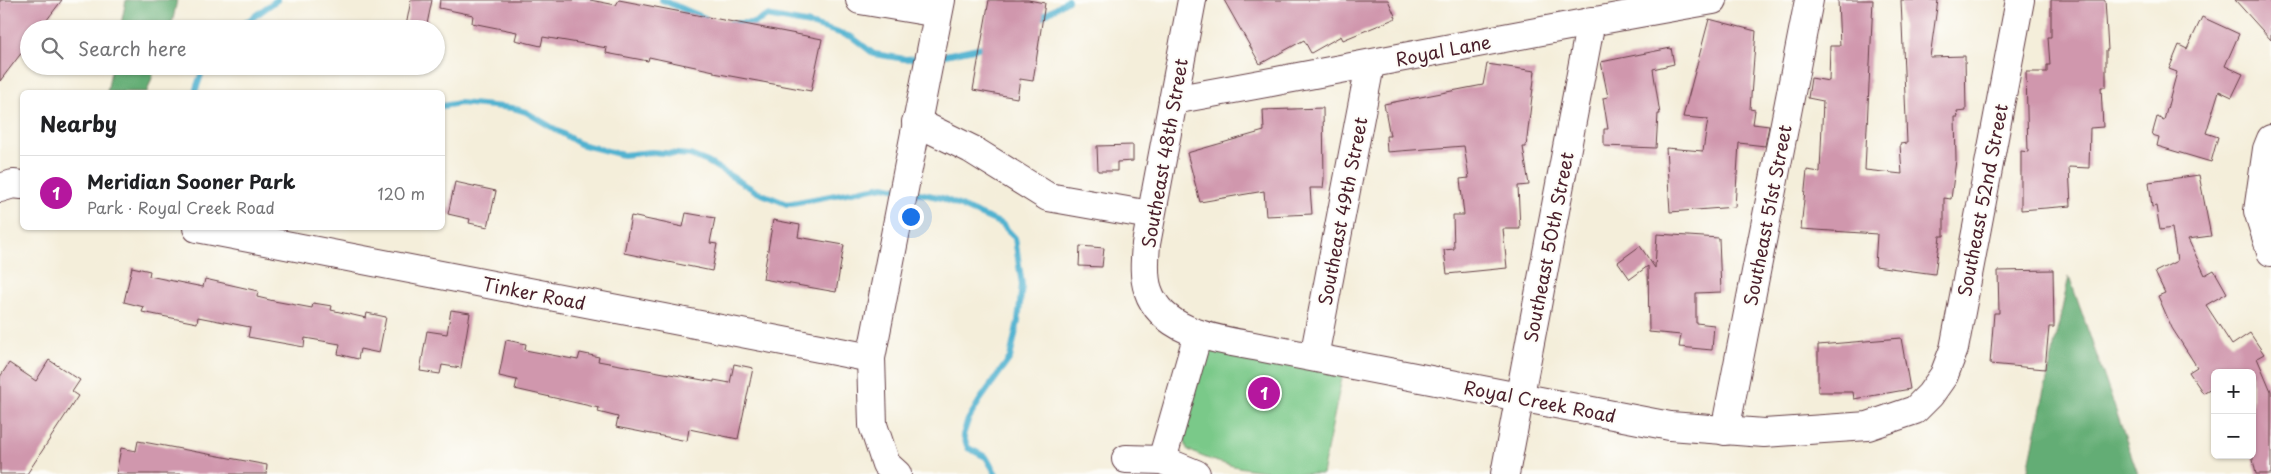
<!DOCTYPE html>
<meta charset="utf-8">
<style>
:root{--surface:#fff;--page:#f2f2f2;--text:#202124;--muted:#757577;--line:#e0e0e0;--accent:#b5179e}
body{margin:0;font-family:"Playpen Sans",sans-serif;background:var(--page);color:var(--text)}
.controls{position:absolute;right:15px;bottom:15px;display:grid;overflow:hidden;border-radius:8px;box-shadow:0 1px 4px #0004}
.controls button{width:45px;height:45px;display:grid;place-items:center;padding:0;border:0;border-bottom:1px solid var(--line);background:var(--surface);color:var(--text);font:25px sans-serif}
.you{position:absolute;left:910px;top:216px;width:18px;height:18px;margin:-12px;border:4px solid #fff;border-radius:50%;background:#1a73e8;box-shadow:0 0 0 8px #1a73e833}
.badge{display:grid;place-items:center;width:32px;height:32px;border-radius:50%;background:var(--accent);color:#fff;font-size:16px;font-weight:700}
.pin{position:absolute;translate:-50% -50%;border:2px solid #fff;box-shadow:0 1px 5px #0006}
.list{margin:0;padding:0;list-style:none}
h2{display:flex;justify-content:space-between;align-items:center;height:65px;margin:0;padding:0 20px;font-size:21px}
h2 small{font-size:16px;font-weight:400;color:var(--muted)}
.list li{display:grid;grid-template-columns:32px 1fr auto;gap:15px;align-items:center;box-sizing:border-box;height:75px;padding:0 20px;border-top:1px solid var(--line)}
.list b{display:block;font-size:19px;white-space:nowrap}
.list p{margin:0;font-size:16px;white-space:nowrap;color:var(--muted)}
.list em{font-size:16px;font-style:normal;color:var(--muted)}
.icon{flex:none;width:28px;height:28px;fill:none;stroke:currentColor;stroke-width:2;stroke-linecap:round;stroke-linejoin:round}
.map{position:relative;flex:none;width:2271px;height:474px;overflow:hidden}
.search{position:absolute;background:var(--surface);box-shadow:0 1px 4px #0004;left:20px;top:20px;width:425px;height:55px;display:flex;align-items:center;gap:12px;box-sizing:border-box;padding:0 18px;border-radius:28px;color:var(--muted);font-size:19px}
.panel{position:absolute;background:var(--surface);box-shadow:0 1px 4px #0004;left:20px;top:90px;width:425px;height:140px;border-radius:8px}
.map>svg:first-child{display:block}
.green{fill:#7ac989;stroke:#62745a}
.forest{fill:#63ad75;stroke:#566650}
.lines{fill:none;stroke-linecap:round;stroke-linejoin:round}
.stream{stroke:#51b2d0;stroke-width:6}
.building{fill:#d097ad}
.minor-casing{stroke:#643e45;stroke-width:30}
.minor{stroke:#fff;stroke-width:28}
.labels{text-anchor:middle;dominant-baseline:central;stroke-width:4;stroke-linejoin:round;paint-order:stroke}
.street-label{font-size:18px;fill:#4a1f2b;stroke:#fdfcf7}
</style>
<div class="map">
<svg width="2271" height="474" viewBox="0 0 2271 474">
<rect width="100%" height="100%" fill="#fdfcf7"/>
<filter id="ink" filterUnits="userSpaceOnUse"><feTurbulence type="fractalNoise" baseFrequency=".02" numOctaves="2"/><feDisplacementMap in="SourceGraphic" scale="10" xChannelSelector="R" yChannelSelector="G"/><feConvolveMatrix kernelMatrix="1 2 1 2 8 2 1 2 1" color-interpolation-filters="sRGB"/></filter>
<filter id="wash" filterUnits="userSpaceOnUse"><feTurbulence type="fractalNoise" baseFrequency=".0096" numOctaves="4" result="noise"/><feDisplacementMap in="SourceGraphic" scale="20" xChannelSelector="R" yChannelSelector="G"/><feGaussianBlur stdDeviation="1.12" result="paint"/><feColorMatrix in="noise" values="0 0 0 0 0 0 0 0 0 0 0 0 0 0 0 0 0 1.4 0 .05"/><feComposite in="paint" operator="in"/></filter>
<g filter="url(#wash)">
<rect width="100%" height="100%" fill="#f4eeda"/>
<path class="green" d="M1209 348 1343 373 1322 474C1281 474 1222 470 1187 449 1177 420 1193 373 1209 348Z"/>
<g class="forest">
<polygon points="126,0 177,0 171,29 120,29"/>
<polygon points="112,66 156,66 147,92 107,92"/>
<polygon points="2069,276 2138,474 2027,474"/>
</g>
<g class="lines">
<g class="stream">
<polyline points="662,0 705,18"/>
<polyline points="1038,19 1068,0"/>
<polyline points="731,23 754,23 767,16 810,24 852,37 874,54 905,59 923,58"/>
<polyline points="237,29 277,0"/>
<polyline points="936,57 987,46"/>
<polyline points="195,92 204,66"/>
<polyline points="442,106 460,103 513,108 526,112 580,144 623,155 651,152 690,155 708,162 757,192 787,204 884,186 898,189"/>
<polyline points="910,191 942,198 1002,224 1015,238 1022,285 1018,321 1010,358 980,400 968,420 963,435 968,448 986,457 996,474"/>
</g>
</g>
<g id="blocks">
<g class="building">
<polygon points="0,0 62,0 40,29 29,29 29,43 0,81"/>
<polygon points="411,0 432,0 426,29 406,26"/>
<polygon points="440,0 590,0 616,5 619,0 822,39 811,91 714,73 714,71 649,57 648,61 606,53 607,48 543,37 541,46 515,40 517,32 472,23 473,15 439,8"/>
<polygon points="989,0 1028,0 1045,3 1033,81 1020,79 1017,98 973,90"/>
<polygon points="1224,0 1388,0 1396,18 1343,40 1341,36 1311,53 1304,40 1260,64"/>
<polygon points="1838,0 1873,0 1865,170 1902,174 1900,144 1907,143 1901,0 1938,0 1930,57 1965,56 1966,111 1957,112 1958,117 1955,117 1956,160 1951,199 1944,198 1944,236 1940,236 1935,274 1875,266 1877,234 1801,229 1807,170 1820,172 1823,101 1808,98 1811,78 1829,81 1830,46 1840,46"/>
<polygon points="2051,0 2105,0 2108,50 2106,50 2106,87 2101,87 2103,127 2090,128 2089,168 2069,167 2071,206 2021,210 2021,151 2028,152 2026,72 2047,72 2047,65 2050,65 2048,37 2051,37"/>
<polygon points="2235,0 2271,0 2271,40"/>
<polygon points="2202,17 2239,34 2225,66 2243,74 2232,97 2219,91 2206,133 2218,137 2211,162 2157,146 2159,137 2152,135 2157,117 2164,120 2177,72 2169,69 2179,45 2187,49"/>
<polygon points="1709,19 1756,31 1750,109 1755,110 1753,124 1769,126 1765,146 1739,143 1735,207 1670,212 1666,148 1703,151 1708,119 1683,117"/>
<polygon points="1671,48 1674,64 1653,69 1660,114 1658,114 1656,148 1604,146 1604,129 1608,129 1603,98 1608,97 1601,62"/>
<polygon points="1487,64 1535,71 1526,147 1523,147 1529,185 1518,186 1520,229 1503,229 1507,268 1447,274 1444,250 1454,249 1453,215 1464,215 1460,179 1469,178 1464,146 1387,152 1386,136 1390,136 1384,104 1483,85"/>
<polygon points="1323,108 1324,179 1323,188 1310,188 1312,214 1266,216 1264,191 1200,202 1187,153 1264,131 1263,110"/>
<polygon points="1133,145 1133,161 1117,162 1117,171 1098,171 1097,146"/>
<polygon points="2199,175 2211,236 2188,239 2205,275 2214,270 2227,293 2206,305 2232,345 2250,333 2264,354 2257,358 2271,391 2271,474 2256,474 2252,455 2252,373 2215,373 2215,395 2211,388 2203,393 2189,372 2197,367 2172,328 2158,296 2165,293 2155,272 2177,261 2172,228 2160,230 2156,206 2152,207 2149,182"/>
<polygon points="455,182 496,191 488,227 469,223 470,219 448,214"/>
<polygon points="686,213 715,218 710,243 717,244 712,271 624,253 631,216 683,227"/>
<polygon points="773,220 800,225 798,237 844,245 836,292 763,279"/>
<polygon points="1657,234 1719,238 1721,292 1696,293 1696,323 1714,325 1712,350 1679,347 1681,335 1649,332 1648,266 1630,279 1618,262 1640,246 1655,268"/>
<polygon points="1080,246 1104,248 1102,267 1079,266"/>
<polygon points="132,267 150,271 149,276 183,283 203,287 205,279 258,291 257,297 274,301 312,308 313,303 332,306 331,310 366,318 367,313 386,317 379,353 360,349 358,359 338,354 340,344 305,338 304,347 248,337 250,327 198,317 197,323 142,312 144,307 124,302"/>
<polygon points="2053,270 2054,327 2049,327 2045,369 1990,364 1994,313 1999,313 1998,271"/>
<polygon points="451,310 470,313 461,368 442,365 440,374 420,371 427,331 447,334"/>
<polygon points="1901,338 1910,389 1854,399 1853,392 1818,392 1818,345"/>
<polygon points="506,340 526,344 525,350 578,360 580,353 599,357 598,361 714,382 714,380 730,383 734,364 753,368 738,439 689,429 687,441 616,427 618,417 598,412 599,408 515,389 517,380 499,376"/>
<polygon points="49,360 80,380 72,392 78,396 27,474 0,474 0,377 9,363 36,381"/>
<polygon points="138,441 267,465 266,474 116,474 121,448 136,451"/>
</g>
</g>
</g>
<g filter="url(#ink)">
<use href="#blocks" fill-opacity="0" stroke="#643e45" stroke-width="1"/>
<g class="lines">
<defs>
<g id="minor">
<polyline points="860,0 938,13"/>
<path d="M1192 0 1146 244C1145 258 1143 276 1148 290 1163 336 1225 340 1264 348L1670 426 1764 433 1868 426 1915 410 1930 395 1944 375 1954 349 2020 0"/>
<path d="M1173 100C1353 68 1533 31 1713 0"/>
<polyline points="916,122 971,149 1048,197 1150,215"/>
<polyline points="2271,139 2267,149 2258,211 2271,252"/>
<polyline points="0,188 13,184 22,185"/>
<polyline points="197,228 871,358"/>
<polyline points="1314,357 1370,65"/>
<polyline points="1725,431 1809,0"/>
<polyline points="1126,459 1162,460 1196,474"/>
<polyline points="1162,460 1198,334"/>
<polyline points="897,474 886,464 873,425 871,358 941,0"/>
<polyline points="1505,474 1591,21"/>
</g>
</defs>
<use href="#minor" class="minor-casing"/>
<use href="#minor" class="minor"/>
</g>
</g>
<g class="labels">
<g class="street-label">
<text transform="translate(1443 50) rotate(-11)">Royal Lane</text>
<text transform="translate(1164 153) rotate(-80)">Southeast 48th Street</text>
<text transform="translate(1982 200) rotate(-79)">Southeast 52nd Street</text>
<text transform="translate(1342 211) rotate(-79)">Southeast 49th Street</text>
<text transform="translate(1767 215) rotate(-79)">Southeast 51st Street</text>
<text transform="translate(1548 247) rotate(-79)">Southeast 50th Street</text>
<text transform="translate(534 293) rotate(11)">Tinker Road</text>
<text transform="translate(1540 401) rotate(11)">Royal Creek Road</text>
</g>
</g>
</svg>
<div class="controls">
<button>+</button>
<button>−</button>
</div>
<div class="you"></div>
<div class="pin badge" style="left:1264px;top:393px">1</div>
<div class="search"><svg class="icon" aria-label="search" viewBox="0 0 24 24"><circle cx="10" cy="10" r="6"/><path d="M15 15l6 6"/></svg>Search here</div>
<section class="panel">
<h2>Nearby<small></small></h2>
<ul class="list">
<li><span class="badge">1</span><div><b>Meridian Sooner Park</b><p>Park · Royal Creek Road</p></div><em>120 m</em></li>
</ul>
</section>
</div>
